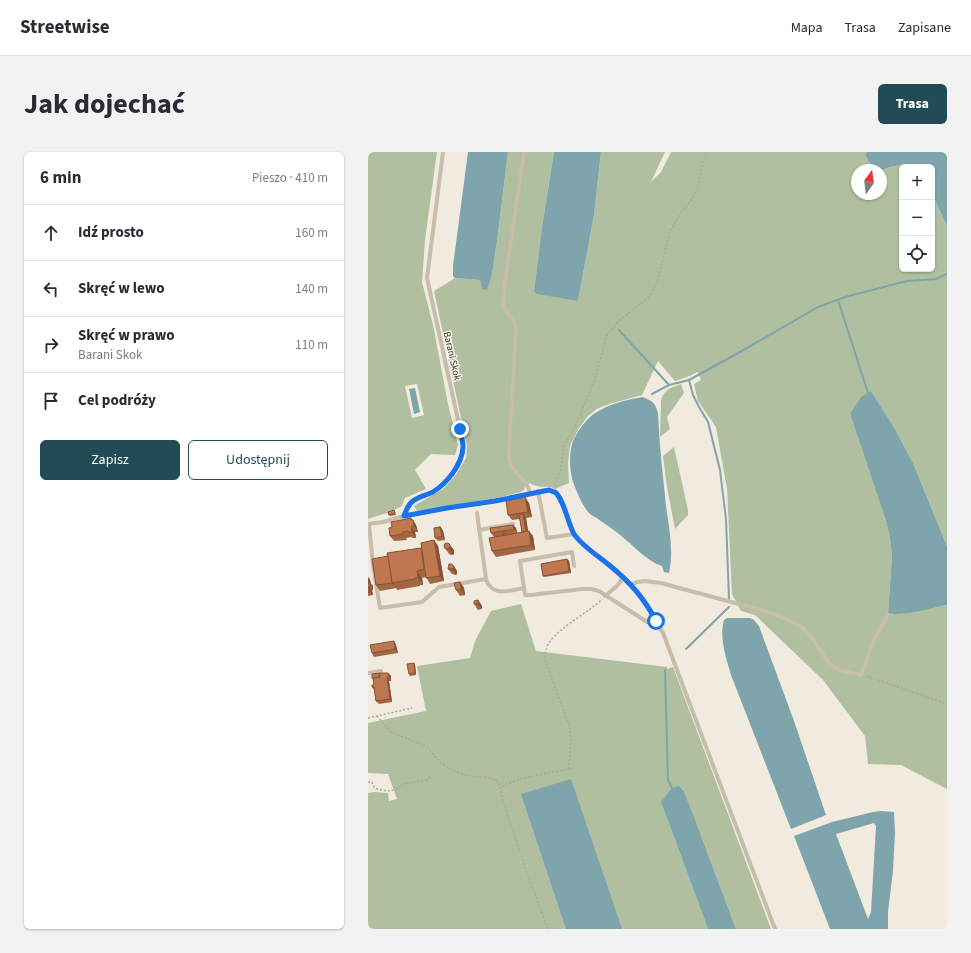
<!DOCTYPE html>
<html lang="pl">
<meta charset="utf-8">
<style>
:root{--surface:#fff;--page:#f2f2f3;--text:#2b2b33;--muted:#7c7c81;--line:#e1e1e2;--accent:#214c56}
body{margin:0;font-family:"Source Sans 3",sans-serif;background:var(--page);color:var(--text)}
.controls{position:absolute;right:12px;top:12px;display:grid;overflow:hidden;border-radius:6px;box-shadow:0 1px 3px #0004}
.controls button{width:36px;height:36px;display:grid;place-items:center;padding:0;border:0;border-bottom:1px solid var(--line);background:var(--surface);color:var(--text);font:20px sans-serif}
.compass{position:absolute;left:483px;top:12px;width:36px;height:36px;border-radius:50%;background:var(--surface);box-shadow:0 1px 3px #0004;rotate:14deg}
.stop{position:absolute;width:12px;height:12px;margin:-9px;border:3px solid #1a73e8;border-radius:50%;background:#fff}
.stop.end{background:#1a73e8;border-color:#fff;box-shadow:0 1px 4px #0008}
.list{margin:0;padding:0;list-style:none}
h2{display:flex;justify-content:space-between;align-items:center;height:52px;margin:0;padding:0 16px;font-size:17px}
h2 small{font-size:13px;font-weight:400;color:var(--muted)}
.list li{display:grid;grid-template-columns:26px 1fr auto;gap:12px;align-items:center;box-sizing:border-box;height:56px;padding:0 16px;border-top:1px solid var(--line)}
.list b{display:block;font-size:15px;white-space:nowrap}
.list p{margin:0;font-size:13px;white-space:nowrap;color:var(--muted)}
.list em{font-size:13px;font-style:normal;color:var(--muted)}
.actions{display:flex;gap:8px;padding:12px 16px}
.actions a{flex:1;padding:9px 0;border:1px solid var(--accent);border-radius:6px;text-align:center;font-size:14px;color:var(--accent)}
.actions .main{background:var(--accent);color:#fff}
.icon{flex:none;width:22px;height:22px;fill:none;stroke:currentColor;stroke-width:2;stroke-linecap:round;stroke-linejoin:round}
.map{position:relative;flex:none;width:579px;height:777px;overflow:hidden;border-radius:6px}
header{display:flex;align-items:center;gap:24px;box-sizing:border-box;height:56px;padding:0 20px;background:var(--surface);border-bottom:1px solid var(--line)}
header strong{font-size:19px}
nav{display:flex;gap:22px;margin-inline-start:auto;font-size:14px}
.intro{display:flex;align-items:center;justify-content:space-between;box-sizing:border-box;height:96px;padding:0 24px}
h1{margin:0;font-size:28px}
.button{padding:10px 18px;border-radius:6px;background:var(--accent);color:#fff;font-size:14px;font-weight:700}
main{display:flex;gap:24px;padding:0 24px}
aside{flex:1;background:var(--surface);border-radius:6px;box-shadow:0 1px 3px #0004}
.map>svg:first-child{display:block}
.green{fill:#b0bf9f;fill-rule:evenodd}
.water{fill:#7fa5ac;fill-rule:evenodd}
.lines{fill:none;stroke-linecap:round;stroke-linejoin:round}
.stream{stroke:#7fa5ac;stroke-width:2}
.path{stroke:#b4a695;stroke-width:1.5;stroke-dasharray:2 2;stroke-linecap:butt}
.lane{stroke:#c8bcaa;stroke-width:4}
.wall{fill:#a36643}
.shaded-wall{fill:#855337}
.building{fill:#be774e;stroke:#855337}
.route{stroke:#1a73e8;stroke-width:5}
.labels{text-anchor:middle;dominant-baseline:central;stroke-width:3;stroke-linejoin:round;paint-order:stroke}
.street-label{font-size:10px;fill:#362f29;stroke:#f9f4ea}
</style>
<header>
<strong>Streetwise</strong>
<nav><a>Mapa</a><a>Trasa</a><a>Zapisane</a></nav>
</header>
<div class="intro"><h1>Jak dojechać</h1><a class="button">Trasa</a></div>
<main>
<aside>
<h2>6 min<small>Pieszo · 410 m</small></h2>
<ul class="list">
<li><svg class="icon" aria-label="ahead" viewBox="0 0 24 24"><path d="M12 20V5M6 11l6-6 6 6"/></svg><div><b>Idź prosto</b></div><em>160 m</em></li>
<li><svg class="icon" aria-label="left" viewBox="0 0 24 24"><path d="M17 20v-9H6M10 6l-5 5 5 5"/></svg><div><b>Skręć w lewo</b></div><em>140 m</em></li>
<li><svg class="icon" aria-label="right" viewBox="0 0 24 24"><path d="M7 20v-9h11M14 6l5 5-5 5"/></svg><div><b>Skręć w prawo</b><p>Barani Skok</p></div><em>110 m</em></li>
<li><svg class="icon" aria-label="arrive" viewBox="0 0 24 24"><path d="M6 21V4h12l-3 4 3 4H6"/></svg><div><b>Cel podróży</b></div></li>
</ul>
<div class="actions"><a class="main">Zapisz</a><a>Udostępnij</a></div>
</aside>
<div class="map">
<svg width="579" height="777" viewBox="0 0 579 777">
<rect width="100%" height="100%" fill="#f1eade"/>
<g class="green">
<path d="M0 0H69L57 88 54 130 65 173 80 252 90 293 87 303 63 302 47 318 58 337 37 346 34 354 22 360 0 367ZM49 232 56 263 44 266 37 234Z"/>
<path d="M140 0H186L174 75 166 139 210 149 226 63 233 0H297L283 30 293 20 303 0H499L497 3 503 13 511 18H489V42H513V19L522 15 533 13 535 15H534V117H564V42L579 74V394L545 311 527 277 503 239 482 262 518 369 522 386 524 404 520 461C533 464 564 456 579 453V637L533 613 500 612 497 584 455 528 387 463 373 459 364 442 359 337 348 275 330 249 326 232 333 228 330 220 319 225 307 229 290 209 274 243 238 253 229 257 220 264 211 276 202 294 200 312 201 331 187 337C179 332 173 338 162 331L157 334 156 338 153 340 129 346 49 359 46 354 75 337 88 323 98 306 99 294 66 139 87 126 112 128 114 137H119L124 123 129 89Z"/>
<path d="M313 232 316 241 299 265 302 277 292 285 293 248C297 236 303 236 313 232Z"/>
<polygon points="306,295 320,358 320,363 307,377 299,335 295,304"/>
<polygon points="153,452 168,499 299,515 299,517 305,515 403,777 368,777 329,673 293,650 340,777 0,777 0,641 6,640 20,641 21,649 29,647 20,622 0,621 0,571 58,559 49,514 102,506 107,489 123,459"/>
</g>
<g class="water">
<polygon points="100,0 140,0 129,89 124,123 119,138 114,137 112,128 87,126 85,124 85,114"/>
<polygon points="186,0 233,0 226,63 210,149 169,142 166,139 174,75"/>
<path d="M499 0H579V74L564 42V15H535L533 13 522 15 513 19V18C505 17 501 10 497 3Z"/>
<polygon points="47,236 52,260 46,262 41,237"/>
<path d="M503 239 527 277 545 311 579 394V453C563 456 535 465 520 461L524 404 522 386 518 369 482 262 493 245Z"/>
<path d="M275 245C285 250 287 250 290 261 291 292 295 323 298 354 301 376 306 399 301 421L296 420 294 414C280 410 268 396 257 387 249 380 239 373 230 367 228 365 224 364 222 362 214 354 209 340 205 330 202 319 201 308 203 297 205 284 218 266 229 260 241 252 261 247 275 245Z"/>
<path d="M359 466H382L386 468 391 474 426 569 458 663 423 677 363 523C358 505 351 486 356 468Z"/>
<polygon points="203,627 254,777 198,777 153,642"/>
<polygon points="311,634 316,640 329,673 368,777 340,777 293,650 304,636"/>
<path d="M513 659 526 660 527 681 525 719 520 760V777H462L426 684 464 670 505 660ZM506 671 508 674 503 760 500 767 468 682Z"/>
</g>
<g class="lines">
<g class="stream">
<polyline points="470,148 500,241"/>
<polyline points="251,178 301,233"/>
<polyline points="321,228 325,243 331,255 340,270 352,318 358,367 361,447"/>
<polyline points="284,242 301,233 321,228 372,200 450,155 477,145 504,138 539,129 568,127 579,122"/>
<polyline points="318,497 361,455"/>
<polyline points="297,518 300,628 304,636"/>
</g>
<g class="path">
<polyline points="187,334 193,315 196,292 205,279 223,237 229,220 239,183 251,169 281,145 290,128 302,79 313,61 324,47 329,36 338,0"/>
<polyline points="499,524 579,552"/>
<polyline points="9,564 22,579 28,582 53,592 59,595 72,610 84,618 96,623 122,626 129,629 132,635"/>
<polyline points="0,566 44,556"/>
<path d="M200 617 202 602 203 586 201 573 177 508C177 505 177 501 178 498 182 479 220 462 234 447"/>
<polyline points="0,630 4,630 6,635 9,637 19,639 25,638 28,638 35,632 59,628 64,623"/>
<path d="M180 777 158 718 134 646 132 635C154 624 181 621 205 616"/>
</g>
<g class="lane">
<path d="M156 0 135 144 136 155 147 171 148 181 141 295C141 300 140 306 142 311 147 324 159 327 162 341"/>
<polyline points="170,339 179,386 206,382"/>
<polyline points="109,361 118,427"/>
<polyline points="36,364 79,356 127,349 181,338 188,341 194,352 206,382 214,391 246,417 269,440 284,462 295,481 407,777"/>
<path d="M0 372 15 370 36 364C38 359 40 352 45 349 51 344 59 343 65 340 79 331 95 313 95 295 95 286 91 277 90 268L59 126 75 0"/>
<path d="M1 372 5 413 12 456 54 450 71 435 118 427C119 429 119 431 121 433 128 444 145 438 156 436L152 409 204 400 206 414"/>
<polyline points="111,378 145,372"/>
<polyline points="263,433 269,430 277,429 293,431 352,447 386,456 411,464 434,475 441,482 462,512 471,518 483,521 493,523 507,486 520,463"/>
<polyline points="156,436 157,443 163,443 214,437 223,437 231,439 279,470 288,469"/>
<polyline points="237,444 249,434 255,426"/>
<polyline points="0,521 13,519"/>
</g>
</g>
<g class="wall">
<polygon points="161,351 164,365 158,366 160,379 165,384 167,398 128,405 124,399 126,385 123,381 145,373 148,376 149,381 154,380 152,367 144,368 140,363"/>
<polygon points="27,360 28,363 22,364 21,363"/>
<polygon points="43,366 44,368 45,368 48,373 50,380 47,380 48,386 44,386 44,385 38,386 39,388 26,389 22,384 24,375"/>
<polygon points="72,374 75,379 77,388 70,389 67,386 68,376"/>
<polygon points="66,388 70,394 76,429 62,432 58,425 54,426 55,433 52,433 52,434 29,438 28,436 12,439 8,433"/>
<polygon points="76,394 86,398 86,401 85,403 83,403 81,402 77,396"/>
<polygon points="199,407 201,409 203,421 176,425 175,424"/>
<polygon points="85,413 89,419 89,421 88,423 84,422 80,417"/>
<polygon points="0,425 2,428 3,432 5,434 5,438 4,439 5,443 0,444"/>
<polygon points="92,430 96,436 97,443 92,444 88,438"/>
<polygon points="110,448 114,454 114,457 110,458 106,452"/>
<polygon points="26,489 28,493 30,501 6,505 4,501"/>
<polygon points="46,511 47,513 48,523 42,524 41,522"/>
<polygon points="13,521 20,521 23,524 23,529 21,529 24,550 11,552 8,549 7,539 4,535 6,532 5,527 4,526"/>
</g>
<g class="shaded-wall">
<polygon points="157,345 161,351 164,365 160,360"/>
<polygon points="155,362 158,366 161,385 158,381"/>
<polygon points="43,366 45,369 45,368 48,373 50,380 46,374"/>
<polygon points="145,373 148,376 149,381 146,377"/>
<polygon points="72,374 75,379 77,388 74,384"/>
<polygon points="43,375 47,380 48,386 44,380"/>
<polygon points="161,379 165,384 167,398 163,393"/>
<polygon points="66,388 70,394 76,429 72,424"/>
<polygon points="82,393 86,398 86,401 85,403 81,397"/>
<polygon points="199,407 201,409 203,421 201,419"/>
<polygon points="85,413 89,419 89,421 88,423 84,417"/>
<polygon points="49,419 54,426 55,433 50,426"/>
<polygon points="0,425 2,428 3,432 5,434 5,438 1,431"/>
<polygon points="92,430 96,436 97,443 93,437"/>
<polygon points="1,435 4,439 5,443 2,440"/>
<polygon points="110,448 114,454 114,457 110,452"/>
<polygon points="26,489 28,493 30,501 27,497"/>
<polygon points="46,511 47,513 48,523 47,521"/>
<polygon points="20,521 23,524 23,529 21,525"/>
<polygon points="19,525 21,529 24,550 22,547"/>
</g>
<g class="building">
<polygon points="157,345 160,360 140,363 138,349"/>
<polygon points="26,358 27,361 21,363 20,360"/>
<polygon points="155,362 158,379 154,380 151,363"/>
<polygon points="43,366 43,368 45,368 46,374 43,375 44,380 41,381 40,379 35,380 35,382 22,384 21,376 24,375 23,370"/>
<polygon points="145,373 146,377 123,381 122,376"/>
<polygon points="72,375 74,384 67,386 66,376"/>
<polygon points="161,379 163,393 124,399 121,386"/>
<polygon points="135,381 137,381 138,383 135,383"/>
<polygon points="66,388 72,424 58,426 53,391"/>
<circle cx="79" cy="394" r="3"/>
<polygon points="53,396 56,417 49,419 50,426 47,426 47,427 24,431 19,401"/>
<polygon points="20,404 24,431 25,431 8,433 4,407"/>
<polygon points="199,407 201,419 175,424 173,412"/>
<polygon points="81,412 83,412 85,413 86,415 84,417 80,417"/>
<polygon points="0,427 1,431 2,431 3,435 1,435 2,440 0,440"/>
<polygon points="92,430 93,437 88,438 86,431"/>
<polygon points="110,448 110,452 106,452 106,449"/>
<polygon points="26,489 27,497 4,501 2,493"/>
<polygon points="46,511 47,521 41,522 39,512"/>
<polygon points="12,521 20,521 21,525 19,525 22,547 8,549 6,535 4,535 4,533 6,532 5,526 12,525 11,523"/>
<polygon points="12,521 11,523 12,525 4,526 4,522"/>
</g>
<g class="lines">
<path class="route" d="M92 277C93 283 95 289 95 295 94 313 79 331 65 340 59 343 51 344 45 349 40 352 38 359 36 364L79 356 127 349 181 338C181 338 186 340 187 340 196 347 200 372 206 382 213 393 230 404 241 413 260 428 277 447 288 469"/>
</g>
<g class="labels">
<g class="street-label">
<text transform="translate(84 204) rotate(77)">Barani Skok</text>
</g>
</g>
</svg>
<div class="controls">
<button>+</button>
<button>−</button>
<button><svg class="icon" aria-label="locate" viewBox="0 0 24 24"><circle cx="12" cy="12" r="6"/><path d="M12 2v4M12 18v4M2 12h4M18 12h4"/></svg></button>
</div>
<svg class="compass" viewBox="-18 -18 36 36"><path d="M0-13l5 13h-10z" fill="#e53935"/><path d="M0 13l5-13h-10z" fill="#7c7c81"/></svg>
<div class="stop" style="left:288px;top:469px"></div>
<div class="stop end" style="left:92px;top:277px"></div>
</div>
</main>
